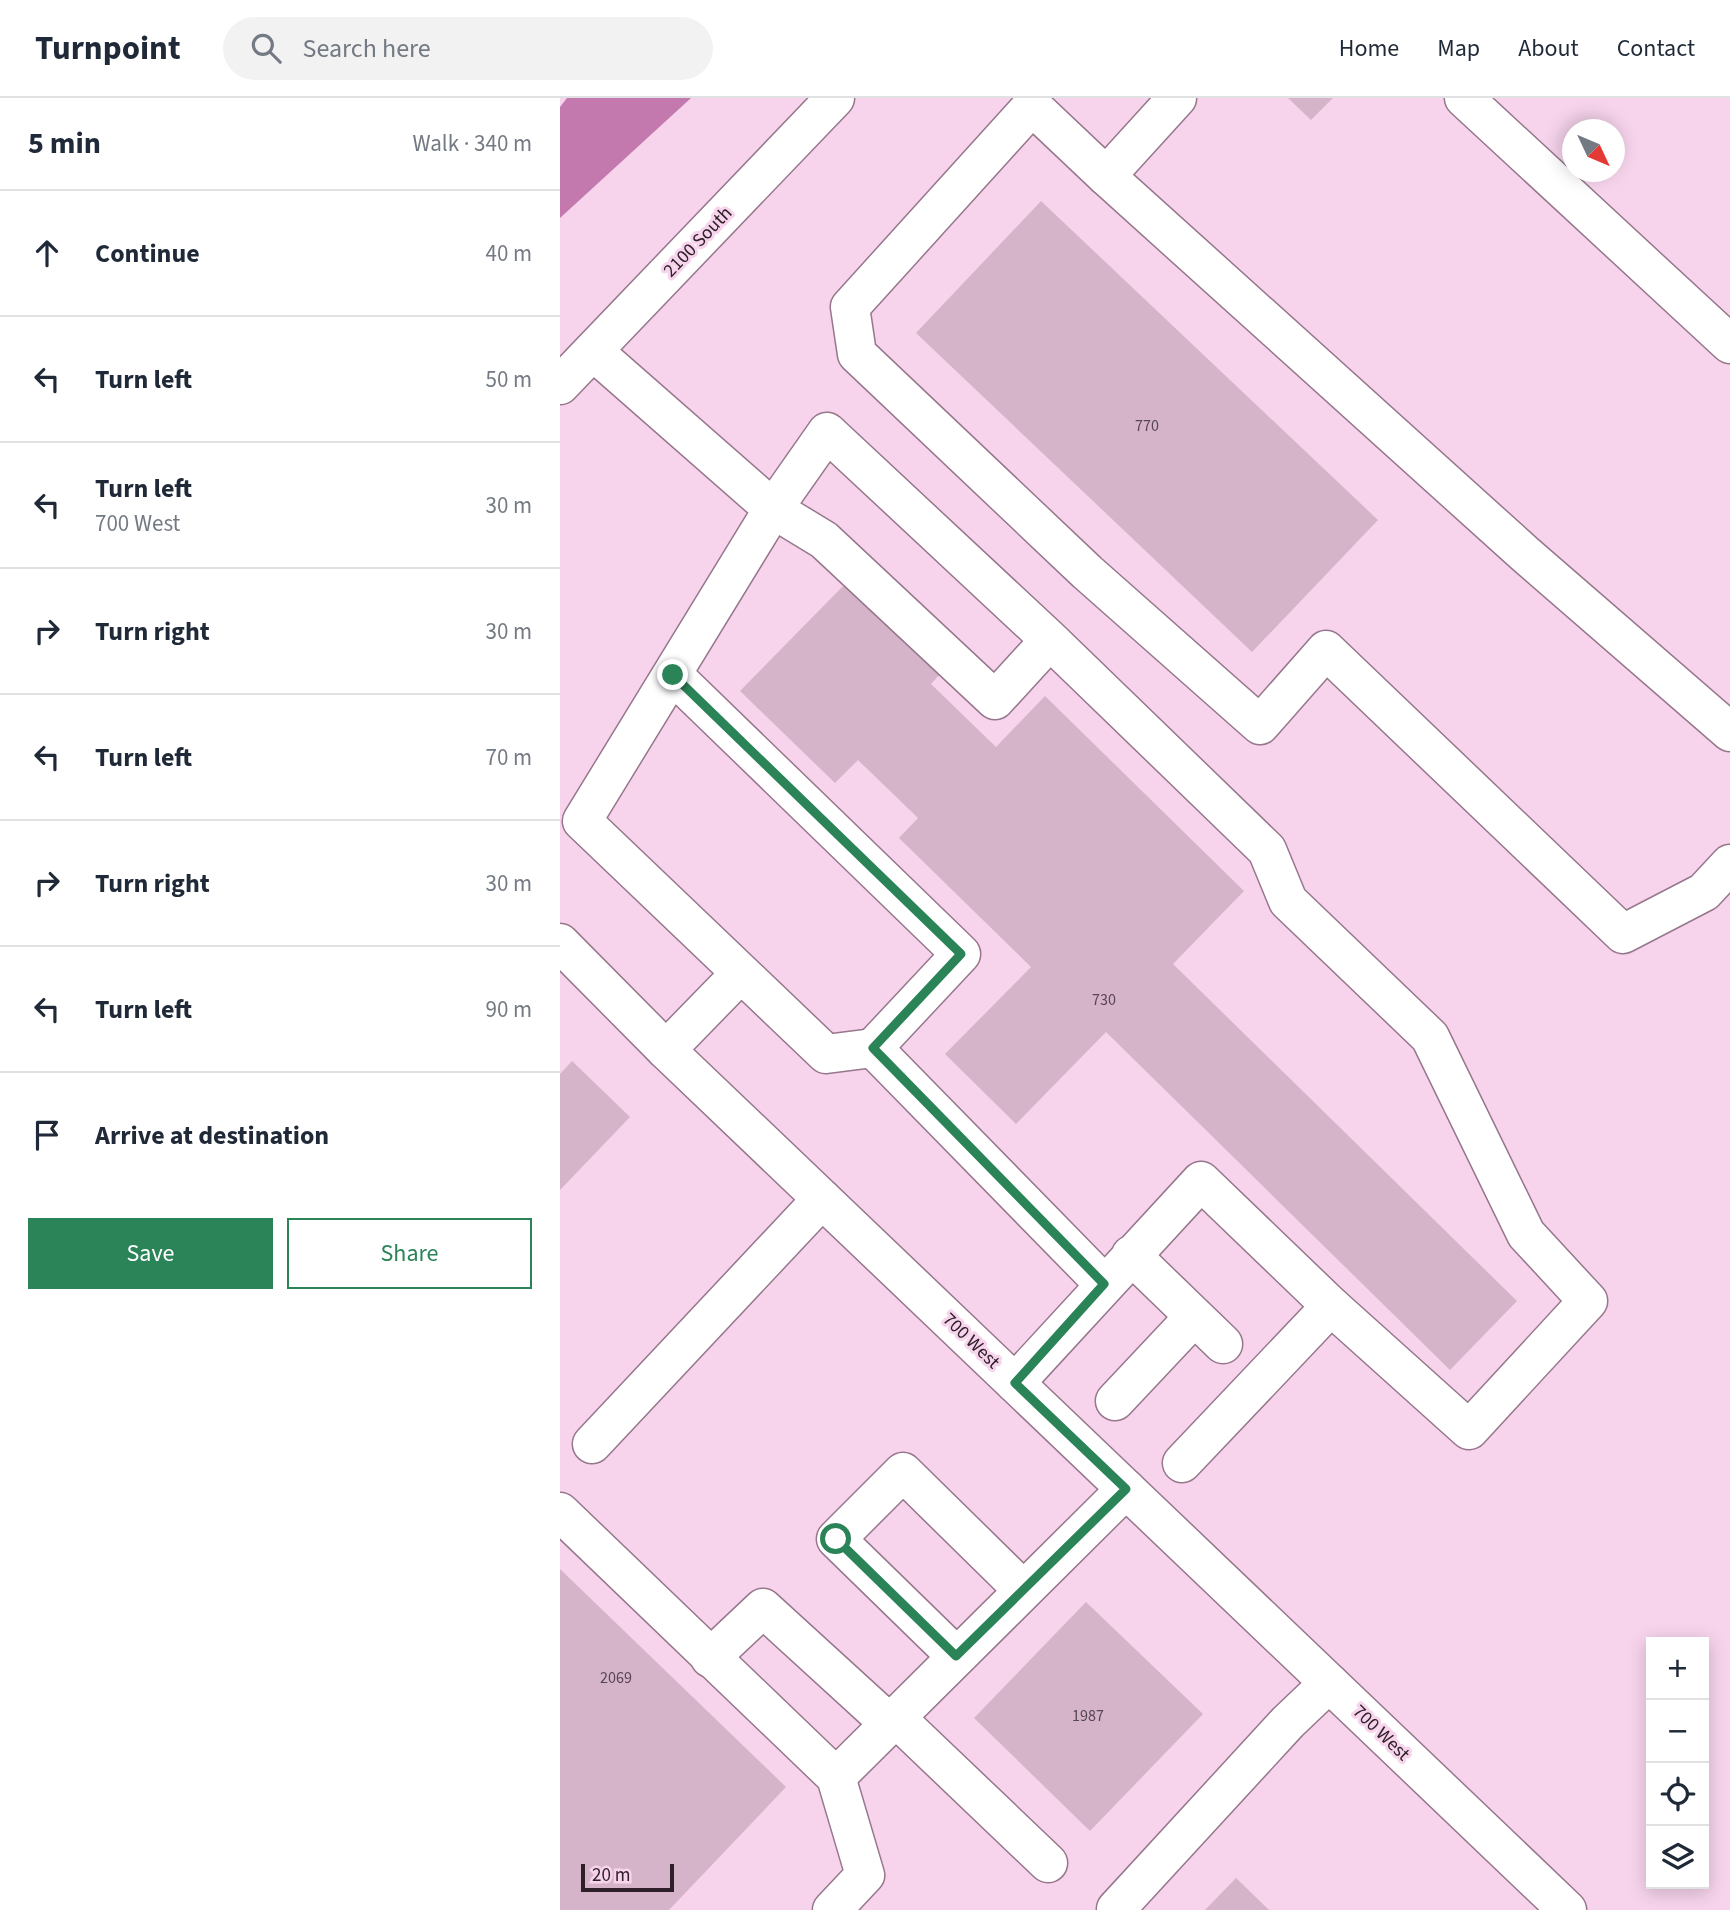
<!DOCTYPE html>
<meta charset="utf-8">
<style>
:root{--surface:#fff;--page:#f2f2f3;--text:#1f2937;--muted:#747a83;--line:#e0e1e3;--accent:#2b8358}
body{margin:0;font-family:"Source Sans 3",sans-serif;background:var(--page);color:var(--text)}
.controls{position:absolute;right:21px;bottom:21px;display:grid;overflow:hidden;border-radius:0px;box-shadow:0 4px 18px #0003}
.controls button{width:63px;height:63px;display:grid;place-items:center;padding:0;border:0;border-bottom:2px solid var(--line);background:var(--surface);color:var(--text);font:35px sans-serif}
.compass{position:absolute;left:1002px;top:21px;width:63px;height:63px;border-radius:50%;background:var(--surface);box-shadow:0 4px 18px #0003;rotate:134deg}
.scale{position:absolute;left:21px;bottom:18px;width:93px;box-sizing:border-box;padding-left:7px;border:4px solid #2d2029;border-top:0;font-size:19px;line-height:24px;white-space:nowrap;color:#2d2029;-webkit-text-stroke:5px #f7d4ec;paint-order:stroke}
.stop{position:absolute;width:21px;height:21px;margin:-16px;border:5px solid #2b8358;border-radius:50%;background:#fff}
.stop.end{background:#2b8358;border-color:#fff;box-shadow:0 2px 7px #0008}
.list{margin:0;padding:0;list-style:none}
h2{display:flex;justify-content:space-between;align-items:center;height:91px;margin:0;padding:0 28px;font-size:30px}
h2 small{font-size:23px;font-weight:400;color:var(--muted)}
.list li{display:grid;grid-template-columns:46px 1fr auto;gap:21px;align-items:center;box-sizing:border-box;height:126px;padding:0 28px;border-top:2px solid var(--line)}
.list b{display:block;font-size:26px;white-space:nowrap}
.list p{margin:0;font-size:23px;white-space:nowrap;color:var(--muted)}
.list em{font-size:23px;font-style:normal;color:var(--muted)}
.actions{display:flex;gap:14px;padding:21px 28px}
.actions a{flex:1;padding:16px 0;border:2px solid var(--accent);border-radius:0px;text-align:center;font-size:24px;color:var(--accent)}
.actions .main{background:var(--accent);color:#fff}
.icon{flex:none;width:38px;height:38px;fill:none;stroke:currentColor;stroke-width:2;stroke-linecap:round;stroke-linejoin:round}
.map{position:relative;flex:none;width:1170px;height:1812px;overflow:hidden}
header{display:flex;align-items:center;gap:42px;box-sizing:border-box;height:98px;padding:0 35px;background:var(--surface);border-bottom:2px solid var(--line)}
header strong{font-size:33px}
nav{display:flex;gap:38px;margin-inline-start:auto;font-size:24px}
.search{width:490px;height:63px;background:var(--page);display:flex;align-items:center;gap:18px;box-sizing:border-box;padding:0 24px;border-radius:38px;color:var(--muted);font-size:26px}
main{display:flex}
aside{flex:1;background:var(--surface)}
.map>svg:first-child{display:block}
.water{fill:#c378ae}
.building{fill:#d5b4ca}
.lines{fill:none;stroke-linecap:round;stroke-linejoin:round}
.minor-casing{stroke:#96778c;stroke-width:41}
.major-casing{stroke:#96778c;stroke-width:41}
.minor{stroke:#fff;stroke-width:38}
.major{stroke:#fff;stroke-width:38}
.route{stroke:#2b8358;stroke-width:9}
.labels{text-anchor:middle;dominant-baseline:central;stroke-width:6;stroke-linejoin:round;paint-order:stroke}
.number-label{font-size:16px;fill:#574551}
.street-label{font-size:19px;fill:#2d2029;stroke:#f7d4ec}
</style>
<header>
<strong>Turnpoint</strong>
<div class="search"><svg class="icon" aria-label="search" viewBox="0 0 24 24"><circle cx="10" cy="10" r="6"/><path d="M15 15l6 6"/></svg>Search here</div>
<nav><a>Home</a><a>Map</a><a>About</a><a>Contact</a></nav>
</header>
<main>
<aside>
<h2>5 min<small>Walk · 340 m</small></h2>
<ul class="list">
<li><svg class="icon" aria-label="ahead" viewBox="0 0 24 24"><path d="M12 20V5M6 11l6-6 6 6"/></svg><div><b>Continue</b></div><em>40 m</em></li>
<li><svg class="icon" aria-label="left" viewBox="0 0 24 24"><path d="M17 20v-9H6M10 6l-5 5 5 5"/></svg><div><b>Turn left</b></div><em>50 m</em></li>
<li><svg class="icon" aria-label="left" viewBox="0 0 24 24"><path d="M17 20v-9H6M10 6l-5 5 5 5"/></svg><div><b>Turn left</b><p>700 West</p></div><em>30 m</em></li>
<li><svg class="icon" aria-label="right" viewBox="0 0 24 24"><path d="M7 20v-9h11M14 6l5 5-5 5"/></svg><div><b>Turn right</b></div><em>30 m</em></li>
<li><svg class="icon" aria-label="left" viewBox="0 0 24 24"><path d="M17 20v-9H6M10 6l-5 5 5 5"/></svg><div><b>Turn left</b></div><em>70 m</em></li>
<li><svg class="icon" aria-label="right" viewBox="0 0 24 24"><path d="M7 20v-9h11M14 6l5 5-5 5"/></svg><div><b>Turn right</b></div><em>30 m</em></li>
<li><svg class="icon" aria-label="left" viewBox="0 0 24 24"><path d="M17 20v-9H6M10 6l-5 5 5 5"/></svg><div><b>Turn left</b></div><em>90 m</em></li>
<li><svg class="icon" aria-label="arrive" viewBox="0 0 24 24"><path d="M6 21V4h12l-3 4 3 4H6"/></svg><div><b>Arrive at destination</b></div></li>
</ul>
<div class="actions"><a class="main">Save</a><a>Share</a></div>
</aside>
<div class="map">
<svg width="1170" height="1812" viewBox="0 0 1170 1812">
<rect width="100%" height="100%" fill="#f7d4ec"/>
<polygon class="water" points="7,0 131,0 0,120 0,9"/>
<g class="building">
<polygon points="728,0 773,0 751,22"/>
<polygon points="481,103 818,422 692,554 356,235"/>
<polygon points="288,483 381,575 371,586 436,649 485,598 684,793 613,866 957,1203 890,1272 546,934 456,1026 385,956 471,869 339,740 358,720 298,662 275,685 180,593"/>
<polygon points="12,963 70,1019 0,1092 0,976"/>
<polygon points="0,1471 226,1689 109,1812 0,1812"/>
<polygon points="526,1504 643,1616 530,1733 414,1620"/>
<polygon points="676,1780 709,1812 645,1812"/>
</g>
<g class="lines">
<defs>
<g id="minor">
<polyline points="617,0 546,78 965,456 1170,634"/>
<polyline points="904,0 1170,246"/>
<polyline points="546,78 472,8 290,209 297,256 527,474 700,627 766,552 1063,836 1144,794 1170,766"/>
<polyline points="33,253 213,411 22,723 266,956 313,950 544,1186"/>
<polyline points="113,577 401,856 313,950"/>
<polyline points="0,845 106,952 1007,1812"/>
<polyline points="106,952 180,876"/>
<polyline points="571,1157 663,1246"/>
<polyline points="455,1285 641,1083 771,1208 909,1332 1028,1203 966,1136 870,939 728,803 707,752 490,542 267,334 213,411 264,442 435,602 490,542"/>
<polyline points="555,1303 634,1219"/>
<polyline points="32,1346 262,1101"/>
<polyline points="622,1365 771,1208"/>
<polyline points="0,1414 276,1679 305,1777 272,1812"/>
<polyline points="396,1558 276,1441 343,1374 463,1492"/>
<polyline points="150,1560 203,1510 329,1625"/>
<polyline points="335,1619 488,1765"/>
<polyline points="276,1679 566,1391"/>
<polyline points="556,1811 728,1624 769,1585"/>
</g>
<polyline id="major" points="0,287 275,0"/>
</defs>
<use href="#minor" class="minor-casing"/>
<use href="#major" class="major-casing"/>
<use href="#minor" class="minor"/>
<use href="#major" class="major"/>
</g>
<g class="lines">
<polyline class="route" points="113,577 401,856 313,950 544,1186 455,1285 566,1391 396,1558 276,1441"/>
</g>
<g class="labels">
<g class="number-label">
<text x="587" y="328">770</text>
<text x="544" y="902">730</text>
<text x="56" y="1580">2069</text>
<text x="528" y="1618">1987</text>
</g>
<g class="street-label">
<text transform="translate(138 144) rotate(-46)">2100 South</text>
<text transform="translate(411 1243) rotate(44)">700 West</text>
<text transform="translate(821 1635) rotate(44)">700 West</text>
</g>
</g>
</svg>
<div class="controls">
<button>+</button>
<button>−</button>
<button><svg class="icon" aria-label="locate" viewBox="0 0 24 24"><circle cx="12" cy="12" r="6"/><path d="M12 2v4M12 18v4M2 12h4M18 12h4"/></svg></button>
<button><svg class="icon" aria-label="layers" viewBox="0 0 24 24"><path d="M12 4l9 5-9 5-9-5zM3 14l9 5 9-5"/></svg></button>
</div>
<svg class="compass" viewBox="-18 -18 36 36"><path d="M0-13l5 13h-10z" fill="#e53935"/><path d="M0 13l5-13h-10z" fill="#747a83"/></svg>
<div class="scale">20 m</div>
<div class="stop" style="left:276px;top:1441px"></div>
<div class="stop end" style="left:113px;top:577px"></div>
</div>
</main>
